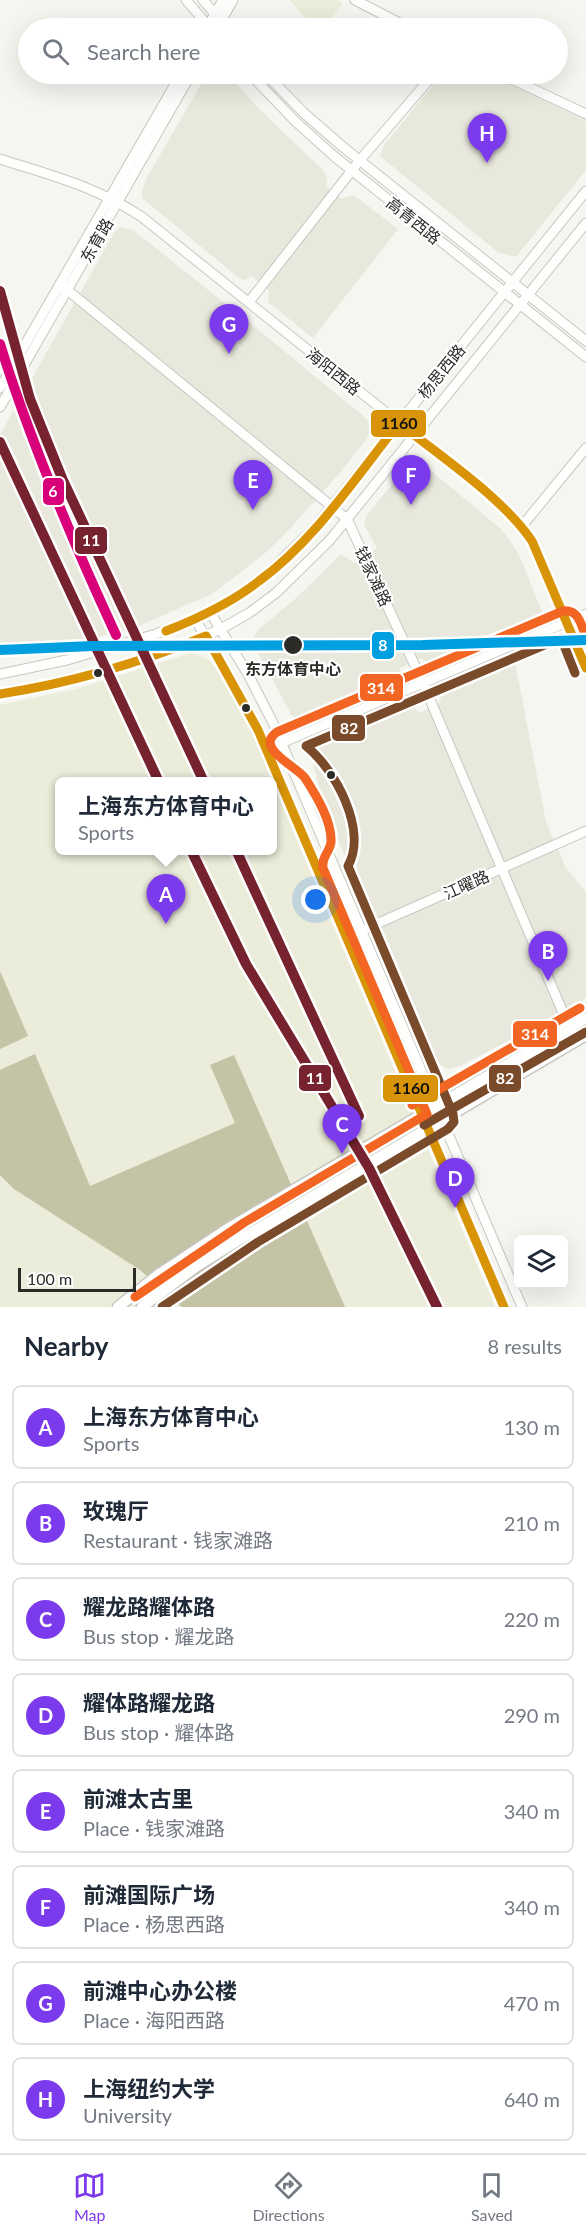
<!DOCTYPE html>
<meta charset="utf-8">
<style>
:root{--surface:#fff;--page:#f6f6f7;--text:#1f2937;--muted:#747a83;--line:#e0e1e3;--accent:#7c3aed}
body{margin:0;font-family:Lato,"Noto Sans SC",sans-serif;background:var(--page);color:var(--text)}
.controls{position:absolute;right:18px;bottom:18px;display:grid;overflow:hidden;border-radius:9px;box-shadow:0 6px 24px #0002}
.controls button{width:54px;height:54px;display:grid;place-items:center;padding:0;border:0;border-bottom:2px solid var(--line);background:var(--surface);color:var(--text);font:30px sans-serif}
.scale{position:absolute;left:18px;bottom:15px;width:118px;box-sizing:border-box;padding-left:6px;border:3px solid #2b2b28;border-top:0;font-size:16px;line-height:21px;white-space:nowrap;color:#2b2b28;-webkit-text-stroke:4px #fff;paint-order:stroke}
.you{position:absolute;left:316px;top:900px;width:21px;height:21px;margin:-15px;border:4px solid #fff;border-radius:50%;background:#1a73e8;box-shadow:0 0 0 9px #1a73e833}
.badge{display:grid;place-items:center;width:39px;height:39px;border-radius:50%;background:var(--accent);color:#fff;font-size:20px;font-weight:700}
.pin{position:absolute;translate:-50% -50px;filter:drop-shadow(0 2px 3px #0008)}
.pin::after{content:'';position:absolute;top:32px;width:21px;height:18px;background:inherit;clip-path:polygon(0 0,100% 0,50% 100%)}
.popup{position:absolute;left:55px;top:777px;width:222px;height:78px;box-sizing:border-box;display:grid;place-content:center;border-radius:9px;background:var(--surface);filter:drop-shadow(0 2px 4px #0005);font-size:20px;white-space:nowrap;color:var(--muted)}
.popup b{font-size:22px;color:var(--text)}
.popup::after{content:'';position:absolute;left:50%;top:100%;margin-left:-12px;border:12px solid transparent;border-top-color:var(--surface)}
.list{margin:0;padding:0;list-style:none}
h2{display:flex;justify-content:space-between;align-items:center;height:78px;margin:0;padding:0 24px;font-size:26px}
h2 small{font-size:20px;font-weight:400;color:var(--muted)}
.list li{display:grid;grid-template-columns:39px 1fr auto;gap:18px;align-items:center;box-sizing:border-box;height:84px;margin:0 12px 12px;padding:0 12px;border:2px solid var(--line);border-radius:9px}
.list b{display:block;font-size:22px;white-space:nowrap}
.list p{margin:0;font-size:20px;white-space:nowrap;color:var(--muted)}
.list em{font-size:20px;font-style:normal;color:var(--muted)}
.icon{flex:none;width:33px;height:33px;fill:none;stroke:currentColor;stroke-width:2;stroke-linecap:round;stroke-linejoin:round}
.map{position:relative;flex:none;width:586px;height:1307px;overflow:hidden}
.search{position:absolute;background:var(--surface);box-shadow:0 6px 24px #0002;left:18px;right:18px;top:18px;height:66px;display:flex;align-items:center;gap:15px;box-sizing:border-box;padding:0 21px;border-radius:33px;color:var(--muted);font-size:22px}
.sheet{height:846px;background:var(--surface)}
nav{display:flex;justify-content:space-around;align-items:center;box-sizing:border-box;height:84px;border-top:2px solid var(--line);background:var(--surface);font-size:16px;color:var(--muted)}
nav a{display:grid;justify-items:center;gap:3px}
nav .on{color:var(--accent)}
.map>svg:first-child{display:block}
.built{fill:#e8e8dd}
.green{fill:#ececda}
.water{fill:#c4c3a6}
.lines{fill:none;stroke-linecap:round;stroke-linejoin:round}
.minor-casing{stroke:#c6c6c2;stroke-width:11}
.major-casing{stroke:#c6c6c2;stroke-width:13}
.minor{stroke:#fefefd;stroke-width:9}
.major{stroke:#fefefd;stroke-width:10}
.bus-1-casing{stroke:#fff;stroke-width:14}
.bus-2-casing{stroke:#fff;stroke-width:14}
.bus-3-casing{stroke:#fff;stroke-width:14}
.bus-1{stroke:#d89406;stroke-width:9}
.bus-2{stroke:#7a4b2a;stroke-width:9}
.bus-3{stroke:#f26522;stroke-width:9}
.metro-1-casing{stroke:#fff;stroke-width:15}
.metro-2-casing{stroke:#fff;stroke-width:15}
.metro-3-casing{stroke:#fff;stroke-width:15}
.metro-1{stroke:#76232f;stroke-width:10}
.metro-2{stroke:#009fdf;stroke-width:10}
.metro-3{stroke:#d9017a;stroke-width:10}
.stop-dot{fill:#2b2b28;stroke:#fff;stroke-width:2}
.labels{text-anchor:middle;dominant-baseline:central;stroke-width:4.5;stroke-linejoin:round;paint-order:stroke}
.street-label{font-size:16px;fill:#2b2b28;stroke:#fff}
.stop-label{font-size:16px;font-weight:bold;fill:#2b2b28;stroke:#fff}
.line-badge{stroke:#fff;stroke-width:2}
.badge-label{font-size:16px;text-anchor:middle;font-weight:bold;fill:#fff}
.pale-badge-label{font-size:16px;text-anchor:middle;font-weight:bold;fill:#111}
</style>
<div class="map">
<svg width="586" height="1307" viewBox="0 0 586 1307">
<rect width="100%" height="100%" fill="#f6f6f1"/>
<g class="built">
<polygon points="207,74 228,74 259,109 324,171 327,179 327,187 341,199 349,196 355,196 398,229 313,338 268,302 269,291 252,276 244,280 239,278 142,198 142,191 146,179"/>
<polygon points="442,74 488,74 586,121 586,170 516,257 499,253 380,156 384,145"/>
<polygon points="120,227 133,230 262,333 367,419 371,426 370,430 366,440 338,475 284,535 264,554 212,594 134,628 19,656 0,656 0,435 114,233"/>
<polygon points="416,461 425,466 501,529 509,539 520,557 542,612 538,618 434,666 420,658 400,668 401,679 298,721 291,714 253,644 254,638 257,631 296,598 341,554 354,563 377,548 364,525 366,516 404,470"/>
<polygon points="514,657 546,822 566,868 586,892 586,998 545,1022 460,1066 448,1069 431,1058 323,805 309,744 404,704 412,704 419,713 439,704 443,686"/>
</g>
<g class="green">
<polygon points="290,0 338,0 343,4 323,28 313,28"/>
<path d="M191 653C201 655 209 659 215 667 238 695 257 747 272 781L60 782V850H272L273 784 495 1307H0V705L80 688Z"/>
</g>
<g class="water">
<polygon points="0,971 28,1036 0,1049"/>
<polygon points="35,1054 90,1186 235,1123 210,1065 234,1055 345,1307 182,1307 140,1270 14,1189 0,1175 0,1070"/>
</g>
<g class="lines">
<defs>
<g id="minor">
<polyline points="186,0 210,28"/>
<polyline points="203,0 227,28"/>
<polyline points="355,0 409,28"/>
<polyline points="212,19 223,0"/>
<polyline points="217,28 233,0"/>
<polyline points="250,74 296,122 335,157 586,357"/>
<polyline points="266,74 304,113 343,147 586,341"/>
<polyline points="501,74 586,114"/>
<path d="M0 159C53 176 95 186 142 217L504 507 522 526 532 541 586 668"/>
<polyline points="60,284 347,519 423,683 575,1041"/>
<polyline points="249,302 360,160 434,74"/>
<polyline points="0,388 181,74"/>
<polyline points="0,407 191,74"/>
<polyline points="522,526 586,448"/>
<polyline points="210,612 249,676 273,723 522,1307"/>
<polyline points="195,619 234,684 258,730 504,1307"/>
<polyline points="0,674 67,660 156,634 210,612 238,597 264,577 315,527 586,191"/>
<polyline points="0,694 72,680 163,653 221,629 249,613 276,593 330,540 586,223"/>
<polyline points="267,749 586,614"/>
<polyline points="347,937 586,831"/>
</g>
<g id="major">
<polyline points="118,1307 158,1275 229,1228 586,1018"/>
<polyline points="142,1307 197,1266 237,1241 586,1035"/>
</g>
</defs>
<use href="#minor" class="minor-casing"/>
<use href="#major" class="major-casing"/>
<use href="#minor" class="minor"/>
<use href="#major" class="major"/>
<defs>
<g id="bus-1">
<path d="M166 631C199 618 231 603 259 581 315 540 356 477 399 423 441 457 502 497 532 541L586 668"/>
<path d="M0 694C71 683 139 663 206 636L258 730 504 1307"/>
</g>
<g id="bus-2">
<polyline points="424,1125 586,1032"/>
<path d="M162 1307 258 1242 448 1129 454 1122 453 1114 348 866C368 830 335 769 306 746L561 638 575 673"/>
</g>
<g id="bus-3">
<polyline points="412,1105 580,1008"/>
<path d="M135 1297 245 1222 427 1114 323 868C321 857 330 852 331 842 332 821 316 795 305 778 296 766 254 748 277 732L563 611C579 609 581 625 586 637"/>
</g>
</defs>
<use href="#bus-1" class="bus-1-casing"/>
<use href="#bus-2" class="bus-2-casing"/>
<use href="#bus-3" class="bus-3-casing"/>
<use href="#bus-1" class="bus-1"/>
<use href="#bus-2" class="bus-2"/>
<use href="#bus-3" class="bus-3"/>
<defs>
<g id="metro-1">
<polyline points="0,291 30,399 62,478 204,782"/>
<polyline points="0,442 159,782"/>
<polyline points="191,850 246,964 369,1168 437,1307"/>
<polyline points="236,850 359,1116"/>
</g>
<polyline id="metro-2" points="0,650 93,646 423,645 586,640"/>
<path id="metro-3" d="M0 344C31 444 72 540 116 635"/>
</defs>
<use href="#metro-1" class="metro-1-casing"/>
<use href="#metro-2" class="metro-2-casing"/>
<use href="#metro-3" class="metro-3-casing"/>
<use href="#metro-1" class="metro-1"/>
<use href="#metro-2" class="metro-2"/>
<use href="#metro-3" class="metro-3"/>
</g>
<g class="stop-dot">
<circle cx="293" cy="645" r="10"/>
<circle cx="98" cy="673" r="5"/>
<circle cx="246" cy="708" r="5"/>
<circle cx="331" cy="775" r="5"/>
</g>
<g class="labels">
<g class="street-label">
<text transform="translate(414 220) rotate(39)">高青西路</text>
<text transform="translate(96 240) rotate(-60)">东育路</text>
<text transform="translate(334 371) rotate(39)">海阳西路</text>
<text transform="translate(441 371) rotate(-51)">杨思西路</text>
<text transform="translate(374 576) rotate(65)">钱家滩路</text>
<text transform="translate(466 884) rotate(-24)">江曜路</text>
</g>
<g class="stop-label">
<text x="293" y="668">东方体育中心</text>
</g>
</g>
<g class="line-badge">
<rect x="370" y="409" width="57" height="29" rx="6" fill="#d89406"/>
<rect x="42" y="477" width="23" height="29" rx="6" fill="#d9017a"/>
<rect x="74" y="526" width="34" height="29" rx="6" fill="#76232f"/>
<rect x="371" y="631" width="24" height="29" rx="6" fill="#009fdf"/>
<rect x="359" y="673" width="45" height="29" rx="6" fill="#f26522"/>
<rect x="331" y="714" width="35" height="28" rx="6" fill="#7a4b2a"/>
<rect x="512" y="1020" width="46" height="28" rx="6" fill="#f26522"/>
<rect x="298" y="1064" width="34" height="28" rx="6" fill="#76232f"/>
<rect x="488" y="1064" width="34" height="29" rx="6" fill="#7a4b2a"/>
<rect x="382" y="1074" width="57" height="29" rx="6" fill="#d89406"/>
</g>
<g class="badge-label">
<text x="53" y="497">6</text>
<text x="91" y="546">11</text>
<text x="383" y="651">8</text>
<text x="381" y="694">314</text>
<text x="349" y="734">82</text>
<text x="535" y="1040">314</text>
<text x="315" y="1084">11</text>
<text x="505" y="1084">82</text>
</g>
<g class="pale-badge-label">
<text x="399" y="429">1160</text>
<text x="411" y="1094">1160</text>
</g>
</svg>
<div class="controls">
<button><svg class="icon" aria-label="layers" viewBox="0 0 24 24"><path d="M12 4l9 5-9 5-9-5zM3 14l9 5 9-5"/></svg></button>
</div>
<div class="scale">100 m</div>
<div class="you"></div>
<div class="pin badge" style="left:166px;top:924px">A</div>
<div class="popup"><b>上海东方体育中心</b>Sports</div>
<div class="pin badge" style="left:548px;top:981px">B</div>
<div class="pin badge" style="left:342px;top:1154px">C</div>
<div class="pin badge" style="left:455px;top:1208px">D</div>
<div class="pin badge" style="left:253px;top:510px">E</div>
<div class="pin badge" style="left:411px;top:505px">F</div>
<div class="pin badge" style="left:229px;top:354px">G</div>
<div class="pin badge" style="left:487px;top:163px">H</div>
<div class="search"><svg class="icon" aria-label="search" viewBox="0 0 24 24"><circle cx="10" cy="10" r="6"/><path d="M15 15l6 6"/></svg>Search here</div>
</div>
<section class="sheet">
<h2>Nearby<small>8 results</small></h2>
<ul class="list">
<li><span class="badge">A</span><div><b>上海东方体育中心</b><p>Sports</p></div><em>130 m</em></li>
<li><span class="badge">B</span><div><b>玫瑰厅</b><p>Restaurant · 钱家滩路</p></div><em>210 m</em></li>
<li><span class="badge">C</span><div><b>耀龙路耀体路</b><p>Bus stop · 耀龙路</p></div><em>220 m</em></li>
<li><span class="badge">D</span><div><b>耀体路耀龙路</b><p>Bus stop · 耀体路</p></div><em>290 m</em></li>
<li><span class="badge">E</span><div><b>前滩太古里</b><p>Place · 钱家滩路</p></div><em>340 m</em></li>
<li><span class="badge">F</span><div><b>前滩国际广场</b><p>Place · 杨思西路</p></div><em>340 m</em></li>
<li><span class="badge">G</span><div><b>前滩中心办公楼</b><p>Place · 海阳西路</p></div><em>470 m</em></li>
<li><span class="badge">H</span><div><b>上海纽约大学</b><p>University</p></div><em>640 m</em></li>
</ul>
</section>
<nav>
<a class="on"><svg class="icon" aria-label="map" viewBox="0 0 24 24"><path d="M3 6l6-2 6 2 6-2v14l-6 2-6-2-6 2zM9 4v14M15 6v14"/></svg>Map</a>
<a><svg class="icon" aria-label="directions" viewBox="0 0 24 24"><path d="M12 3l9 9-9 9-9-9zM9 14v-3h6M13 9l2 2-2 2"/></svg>Directions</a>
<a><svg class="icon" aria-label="saved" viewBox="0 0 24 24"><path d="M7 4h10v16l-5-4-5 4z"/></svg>Saved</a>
</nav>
